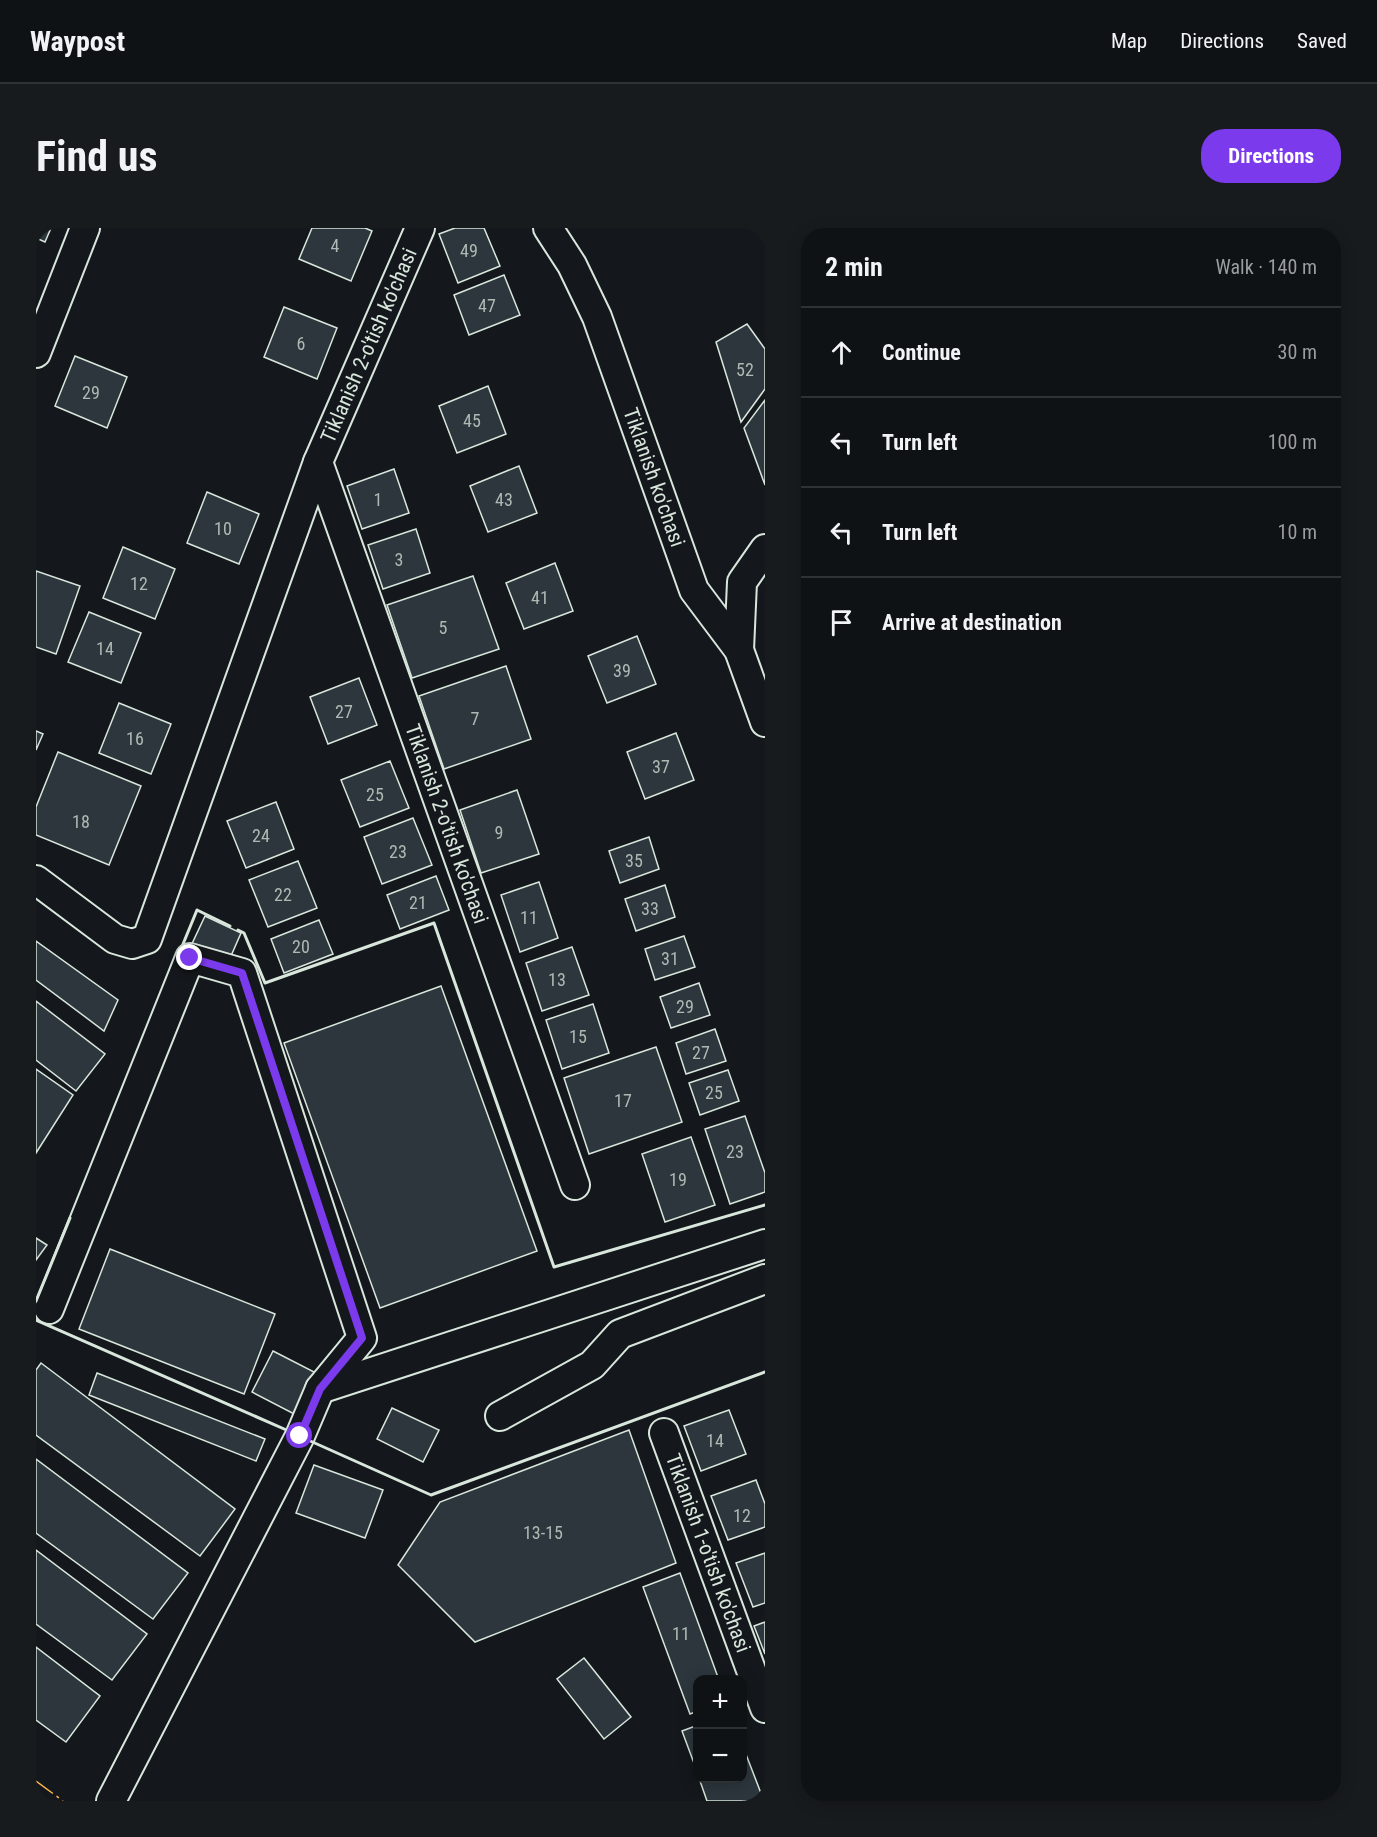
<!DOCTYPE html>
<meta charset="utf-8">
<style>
:root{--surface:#0f1215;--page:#181b1e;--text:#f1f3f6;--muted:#9b9ea0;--line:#2f3234;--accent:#7c3aed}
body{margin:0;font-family:"Roboto Condensed",sans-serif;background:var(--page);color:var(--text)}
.controls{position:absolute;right:18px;bottom:18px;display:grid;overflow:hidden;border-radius:12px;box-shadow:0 3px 15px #0003}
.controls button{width:54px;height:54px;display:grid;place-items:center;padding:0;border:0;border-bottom:2px solid var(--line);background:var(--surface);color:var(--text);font:30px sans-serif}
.stop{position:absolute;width:18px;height:18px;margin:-14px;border:4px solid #7c3aed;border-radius:50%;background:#fff}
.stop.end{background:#7c3aed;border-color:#fff;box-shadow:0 2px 6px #0008}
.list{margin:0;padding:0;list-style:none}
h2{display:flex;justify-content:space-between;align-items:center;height:78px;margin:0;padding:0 24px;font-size:26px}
h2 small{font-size:20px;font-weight:400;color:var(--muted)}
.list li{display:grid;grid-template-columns:39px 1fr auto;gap:18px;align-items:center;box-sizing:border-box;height:90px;padding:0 24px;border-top:2px solid var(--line)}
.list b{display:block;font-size:22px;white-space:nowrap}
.list em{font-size:20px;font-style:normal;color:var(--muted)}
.icon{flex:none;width:33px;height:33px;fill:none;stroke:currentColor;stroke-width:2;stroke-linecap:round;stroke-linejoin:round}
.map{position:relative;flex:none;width:729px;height:1573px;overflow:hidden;border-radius:24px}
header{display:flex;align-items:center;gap:36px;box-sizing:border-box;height:84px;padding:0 30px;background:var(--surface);border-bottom:2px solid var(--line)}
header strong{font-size:28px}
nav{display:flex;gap:33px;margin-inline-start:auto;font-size:21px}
.intro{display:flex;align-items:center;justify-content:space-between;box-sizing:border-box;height:144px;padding:0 36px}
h1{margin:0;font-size:42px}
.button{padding:15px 27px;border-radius:24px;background:var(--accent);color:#fff;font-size:21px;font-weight:700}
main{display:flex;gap:36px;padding:0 36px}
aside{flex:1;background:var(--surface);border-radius:24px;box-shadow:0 3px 15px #0003}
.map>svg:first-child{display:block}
.building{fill:#2c363c;stroke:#d8e6dc;stroke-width:1.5}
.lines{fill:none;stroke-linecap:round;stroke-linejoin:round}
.minor-casing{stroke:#d8e6dc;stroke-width:32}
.minor{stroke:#14181c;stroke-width:28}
.wall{stroke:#d8e6dc;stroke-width:3}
.power{stroke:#ffb74d;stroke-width:1.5;stroke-dasharray:21 4.5 3 4.5;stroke-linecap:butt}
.route{stroke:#7c3aed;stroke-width:8}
.labels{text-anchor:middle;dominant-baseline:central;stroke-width:4.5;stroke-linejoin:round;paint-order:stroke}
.number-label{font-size:18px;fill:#adbab4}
.street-label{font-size:21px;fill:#d8e6dc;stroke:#14181c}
</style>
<header>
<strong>Waypost</strong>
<nav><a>Map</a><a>Directions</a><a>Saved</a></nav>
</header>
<div class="intro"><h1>Find us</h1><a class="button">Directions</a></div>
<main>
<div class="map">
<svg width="729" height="1573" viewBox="0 0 729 1573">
<rect width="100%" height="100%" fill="#14181c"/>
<g class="building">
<polygon points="0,0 15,0 9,14 0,10"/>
<polygon points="276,0 329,0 336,3 315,53 263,31"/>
<polygon points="419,0 448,0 464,38 422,55 403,6"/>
<polygon points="468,47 484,87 433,107 418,67"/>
<polygon points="248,79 301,100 281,151 228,129"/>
<polygon points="711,96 729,121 729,161 705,194 680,114"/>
<polygon points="39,128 91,149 71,200 19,178"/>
<polygon points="452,158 470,206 421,225 403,178"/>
<polygon points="729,172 729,257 708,200"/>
<polygon points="483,238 501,285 452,304 434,258"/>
<polygon points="358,241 373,285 326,301 311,258"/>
<polygon points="171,264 223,286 203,336 151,315"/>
<polygon points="380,301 394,345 347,361 332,317"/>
<polygon points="87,319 139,341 119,391 67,370"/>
<polygon points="519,335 537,383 488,401 470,355"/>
<polygon points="0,343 44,358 20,426 0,419"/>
<polygon points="437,348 463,421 376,450 351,377"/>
<polygon points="53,384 105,405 85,455 32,434"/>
<polygon points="601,408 620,456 571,475 552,428"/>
<polygon points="470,438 495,511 408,541 383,468"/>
<polygon points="323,450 341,497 292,516 274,469"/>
<polygon points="83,475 135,496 115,546 63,525"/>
<polygon points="0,503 7,506 0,522"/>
<polygon points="640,505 658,552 609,571 591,524"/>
<polygon points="22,524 105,558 73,637 0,607 0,579"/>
<polygon points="354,533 373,580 324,599 305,552"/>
<polygon points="481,562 503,626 445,645 424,582"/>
<polygon points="240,574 258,621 210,640 191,593"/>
<polygon points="377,590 396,637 346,656 328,609"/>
<polygon points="613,609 623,641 584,655 573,623"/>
<polygon points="262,633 281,680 232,699 213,652"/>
<polygon points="400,648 413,682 364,701 351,667"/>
<polygon points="503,654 522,710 484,724 465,667"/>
<polygon points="629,657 639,689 600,703 589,671"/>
<polygon points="169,688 205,705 191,737 154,720"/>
<polygon points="283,692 297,726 248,745 235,711"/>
<polygon points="648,708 659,739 619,752 609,721"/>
<polygon points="0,713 82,772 68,803 0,752"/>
<polygon points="536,719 553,767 506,783 490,735"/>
<polygon points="663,755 674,787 635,800 624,769"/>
<polygon points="405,758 501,1023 344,1080 248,815"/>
<polygon points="0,773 69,826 40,863 0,832"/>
<polygon points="557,776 573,825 526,841 510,792"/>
<polygon points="679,801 690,833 650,846 640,815"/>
<polygon points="620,819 646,894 553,926 528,850"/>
<polygon points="0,841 37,867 0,925"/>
<polygon points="692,842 703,873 664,887 653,855"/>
<polygon points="709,888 729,945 729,964 694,976 669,901"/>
<polygon points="655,909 679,977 629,994 606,926"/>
<polygon points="0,1010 11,1017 0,1032"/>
<polygon points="74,1021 239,1086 208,1166 43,1101"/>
<polygon points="237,1123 284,1147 262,1188 216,1164"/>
<polygon points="5,1135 199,1281 164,1328 0,1207 0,1142"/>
<polygon points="61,1145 229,1211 220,1233 53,1167"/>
<polygon points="356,1180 403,1202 387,1234 341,1211"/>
<polygon points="693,1182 710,1226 665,1243 648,1198"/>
<polygon points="593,1202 640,1335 439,1414 362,1337 404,1274"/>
<polygon points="0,1231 152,1345 117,1391 0,1305"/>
<polygon points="278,1237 347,1262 329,1310 260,1285"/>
<polygon points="720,1252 729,1276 729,1299 692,1312 675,1268"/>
<polygon points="0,1322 111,1406 76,1452 0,1396"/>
<polygon points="729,1325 729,1375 717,1379 700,1335"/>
<polygon points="644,1345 683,1452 662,1452 662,1483 654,1486 607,1359"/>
<polygon points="729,1394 729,1426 718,1398"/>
<polygon points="0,1419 64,1468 30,1514 0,1492"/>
<polygon points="548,1430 595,1489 568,1511 521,1451"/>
<polygon points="662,1497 662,1546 646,1503"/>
<polygon points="706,1516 728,1573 671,1573 663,1550 706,1550"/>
</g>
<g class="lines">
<defs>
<g id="minor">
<path id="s1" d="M512 0 536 37 561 89 658 362 703 422 729 494"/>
<polyline points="0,125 49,0"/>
<path id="s2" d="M282 234 539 957"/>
<polyline points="703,422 706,354 729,321"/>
<path id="s3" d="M0 652 79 711 96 716 111 711 282 234 384 0"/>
<polyline points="13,1081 154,730 206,745 326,1110 284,1161 264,1208 75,1573"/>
<polyline points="284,1161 729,1016"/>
<polyline points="464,1188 556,1137 584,1106 729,1051"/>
<path id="s4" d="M628 1205 729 1480"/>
</g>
</defs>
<use href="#minor" class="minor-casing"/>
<use href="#minor" class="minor"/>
<g class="wall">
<polyline points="202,702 208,705 229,755 398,695 518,1039 729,977"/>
<polyline points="145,721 161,682 194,698"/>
<polyline points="0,1073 34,990"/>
<polyline points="0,1092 255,1204"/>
<polyline points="272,1212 395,1267 729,1144"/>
</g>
<polyline class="power" points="0,1553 27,1573"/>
</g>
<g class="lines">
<polyline class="route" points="154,730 206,745 326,1110 284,1161 264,1208"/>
</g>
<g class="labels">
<g class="number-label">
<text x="299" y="17">4</text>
<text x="433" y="22">49</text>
<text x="451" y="77">47</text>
<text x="265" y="115">6</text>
<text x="709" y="141">52</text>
<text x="55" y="164">29</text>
<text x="436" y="192">45</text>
<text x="342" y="271">1</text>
<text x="468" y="271">43</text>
<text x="187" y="300">10</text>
<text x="363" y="331">3</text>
<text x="103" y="355">12</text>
<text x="504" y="369">41</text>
<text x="407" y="399">5</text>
<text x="69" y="420">14</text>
<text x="586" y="442">39</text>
<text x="308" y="483">27</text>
<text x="439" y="490">7</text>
<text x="99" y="510">16</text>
<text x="625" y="538">37</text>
<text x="339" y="566">25</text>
<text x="45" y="593">18</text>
<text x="463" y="604">9</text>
<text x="225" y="607">24</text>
<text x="362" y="623">23</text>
<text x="598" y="632">35</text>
<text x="247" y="666">22</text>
<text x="382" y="674">21</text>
<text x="614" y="680">33</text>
<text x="493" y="689">11</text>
<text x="265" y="718">20</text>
<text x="634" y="730">31</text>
<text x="521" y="751">13</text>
<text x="649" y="778">29</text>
<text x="542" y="808">15</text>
<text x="665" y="824">27</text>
<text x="678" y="864">25</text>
<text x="587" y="872">17</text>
<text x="699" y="923">23</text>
<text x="642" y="951">19</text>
<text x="679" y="1212">14</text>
<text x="706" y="1287">12</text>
<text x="507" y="1304">13-15</text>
<text x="645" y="1405">11</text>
</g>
<g class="street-label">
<text stroke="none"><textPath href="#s3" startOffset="766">Tiklanish 2-o'tish ko'chasi</textPath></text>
<text stroke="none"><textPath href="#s1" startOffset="272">Tiklanish ko'chasi</textPath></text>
<text stroke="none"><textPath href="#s2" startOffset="384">Tiklanish 2-o'tish ko'chasi</textPath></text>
<text stroke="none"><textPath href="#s4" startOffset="128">Tiklanish 1-o'tish ko'chasi</textPath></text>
</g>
</g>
</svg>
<div class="controls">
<button>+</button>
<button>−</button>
</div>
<div class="stop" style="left:264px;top:1208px"></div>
<div class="stop end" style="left:154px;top:730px"></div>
</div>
<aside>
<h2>2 min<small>Walk · 140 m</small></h2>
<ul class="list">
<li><svg class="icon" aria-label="ahead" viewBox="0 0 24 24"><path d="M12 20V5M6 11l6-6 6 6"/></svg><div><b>Continue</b></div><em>30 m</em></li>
<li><svg class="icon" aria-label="left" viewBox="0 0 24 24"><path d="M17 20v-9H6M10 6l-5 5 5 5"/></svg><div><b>Turn left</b></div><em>100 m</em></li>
<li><svg class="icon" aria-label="left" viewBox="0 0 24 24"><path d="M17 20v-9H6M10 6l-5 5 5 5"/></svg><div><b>Turn left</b></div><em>10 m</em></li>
<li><svg class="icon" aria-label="arrive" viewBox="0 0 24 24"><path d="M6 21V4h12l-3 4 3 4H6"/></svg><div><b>Arrive at destination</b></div></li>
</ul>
</aside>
</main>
